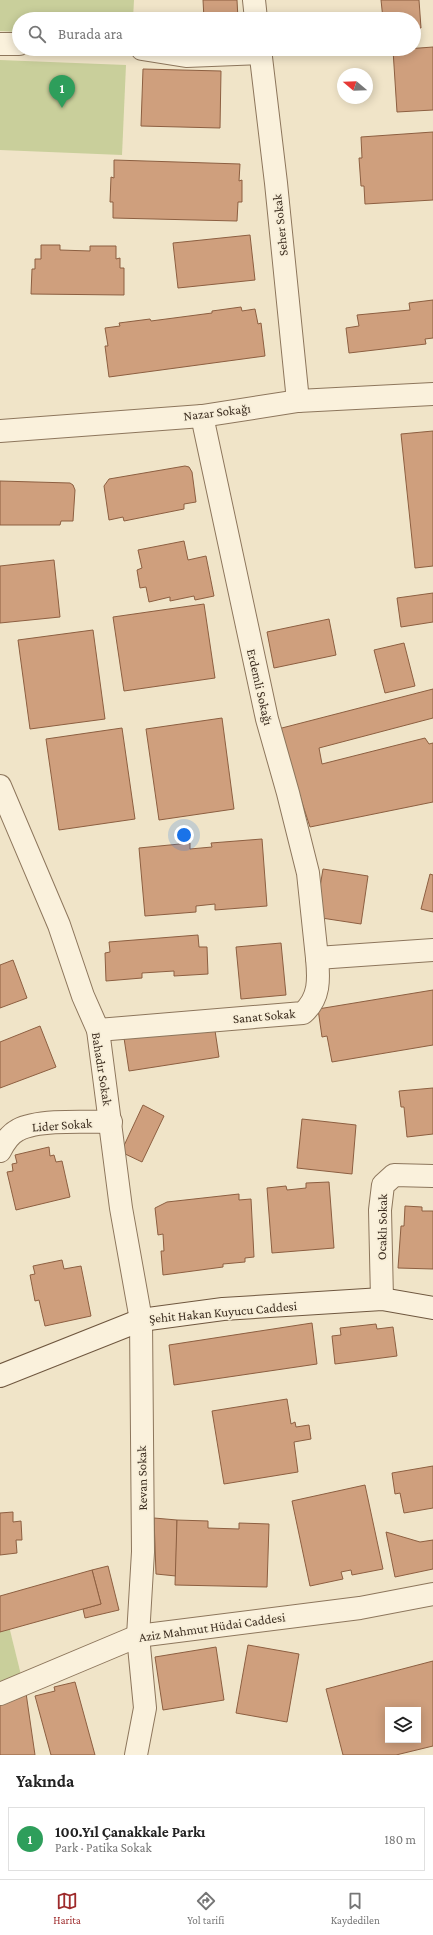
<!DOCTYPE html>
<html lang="tr">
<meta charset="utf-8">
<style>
:root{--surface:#fff;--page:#f2f2f2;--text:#222;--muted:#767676;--line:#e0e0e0;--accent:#9e2a2b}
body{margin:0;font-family:"Crimson Pro",serif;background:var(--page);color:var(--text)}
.controls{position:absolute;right:12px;bottom:12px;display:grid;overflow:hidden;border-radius:0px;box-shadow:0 2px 10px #0003}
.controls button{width:36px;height:36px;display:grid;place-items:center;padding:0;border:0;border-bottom:1px solid var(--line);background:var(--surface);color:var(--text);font:20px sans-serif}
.compass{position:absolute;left:337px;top:68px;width:36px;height:36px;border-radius:50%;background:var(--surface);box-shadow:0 2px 10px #0003;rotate:289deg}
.you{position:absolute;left:184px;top:835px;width:14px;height:14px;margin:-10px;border:3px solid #fff;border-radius:50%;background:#1a73e8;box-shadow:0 0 0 6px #1a73e833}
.badge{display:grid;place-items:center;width:26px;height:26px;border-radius:50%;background:var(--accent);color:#fff;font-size:13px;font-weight:700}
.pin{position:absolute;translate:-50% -33px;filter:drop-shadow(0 1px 2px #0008)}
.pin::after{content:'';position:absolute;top:21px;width:14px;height:12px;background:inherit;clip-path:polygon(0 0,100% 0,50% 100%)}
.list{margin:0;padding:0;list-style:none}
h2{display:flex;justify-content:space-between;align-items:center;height:52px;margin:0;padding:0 16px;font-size:17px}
h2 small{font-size:13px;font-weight:400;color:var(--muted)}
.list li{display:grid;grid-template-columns:26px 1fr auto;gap:12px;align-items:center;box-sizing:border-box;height:64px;margin:0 8px 8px;padding:0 8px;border:1px solid var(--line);border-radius:0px}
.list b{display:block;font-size:15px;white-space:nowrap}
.list p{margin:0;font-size:13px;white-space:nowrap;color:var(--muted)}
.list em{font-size:13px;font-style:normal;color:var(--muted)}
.icon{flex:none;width:22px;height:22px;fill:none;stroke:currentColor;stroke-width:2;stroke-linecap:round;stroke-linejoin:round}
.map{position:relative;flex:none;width:433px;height:1755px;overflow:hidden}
.search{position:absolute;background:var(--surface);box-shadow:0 2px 10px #0003;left:12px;right:12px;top:12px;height:44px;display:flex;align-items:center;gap:10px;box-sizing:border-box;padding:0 14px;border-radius:22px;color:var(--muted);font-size:15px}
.sheet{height:124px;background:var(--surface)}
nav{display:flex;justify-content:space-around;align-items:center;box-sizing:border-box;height:56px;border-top:1px solid var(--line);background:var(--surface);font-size:11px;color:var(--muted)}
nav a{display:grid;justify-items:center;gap:2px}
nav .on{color:var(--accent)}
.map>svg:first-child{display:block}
.green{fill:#c9cf9b}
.building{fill:#cf9f7d;stroke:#8d5f41;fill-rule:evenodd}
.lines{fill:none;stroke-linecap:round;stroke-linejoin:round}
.street-casing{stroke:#8d765c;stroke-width:24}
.secondary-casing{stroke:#6f573f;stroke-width:24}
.street{stroke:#faf1dc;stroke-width:22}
.secondary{stroke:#faf1dc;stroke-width:22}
.labels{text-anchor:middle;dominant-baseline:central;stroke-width:3.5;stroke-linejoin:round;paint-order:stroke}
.street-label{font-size:13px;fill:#3d2e20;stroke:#f7eed8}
</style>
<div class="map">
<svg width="433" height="1755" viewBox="0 0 433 1755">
<rect width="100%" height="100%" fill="#f0e4c8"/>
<g class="green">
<polygon points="0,0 134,0 133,19 19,19 19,32 0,31"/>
<polygon points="0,60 126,65 122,155 0,150"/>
<polygon points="6,1614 21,1675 0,1682 0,1616"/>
</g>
<g class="building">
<polygon points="203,0 237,0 238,19 204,19"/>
<polygon points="381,0 419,0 421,28 414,28 414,19 383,19"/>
<polygon points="433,47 433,110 397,112 393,50"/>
<polygon points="143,69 221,71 220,128 141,126"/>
<polygon points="433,132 433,200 365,204 364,186 361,186 359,158 362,158 361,137"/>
<polygon points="114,160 240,164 239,181 242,180 242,202 238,202 237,221 113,218 113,202 110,202 111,177 114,178"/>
<polygon points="250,235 255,280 178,288 173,243"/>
<polygon points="41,245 60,245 60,250 90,251 90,246 116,246 116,259 120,258 120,268 124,268 124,295 31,294 32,269 35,269 35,259 41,259"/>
<polygon points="433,300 433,338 425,339 426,344 349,353 346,328 359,326 357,315 410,310 409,303"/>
<polygon points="241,307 242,311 255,309 258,324 261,323 265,356 109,377 105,346 108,346 105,328 120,326 119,323 150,319 151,321 212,313 212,311"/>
<polygon points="433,431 433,566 415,568 401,434"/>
<polygon points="185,466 189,467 192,472 196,502 184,504 184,509 124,521 123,517 109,520 104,486 109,479"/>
<polygon points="0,481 70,483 73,485 75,490 73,521 61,521 60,525 0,525"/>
<polygon points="184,541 188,560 206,556 214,596 195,600 194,596 170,601 170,597 149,602 146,587 140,588 137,570 142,568 138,550"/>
<polygon points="54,560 60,617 0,623 0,566"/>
<polygon points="433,593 433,622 401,627 397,598"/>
<polygon points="204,604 215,678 124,691 113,617"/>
<polygon points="329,619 336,655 274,668 267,632"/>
<polygon points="93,630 105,719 30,729 18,640"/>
<polygon points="404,643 415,686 385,693 374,650"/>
<polygon points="433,689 433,718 319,748 322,764 425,738 429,744 433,743 433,802 310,827 278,729"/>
<polygon points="222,718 234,809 159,820 146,729"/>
<polygon points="122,728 135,819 59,830 46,739"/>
<polygon points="262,839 267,906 215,910 215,904 196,906 196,912 145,916 139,848 190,843 190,849 212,847 211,843"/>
<polygon points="323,869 368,876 361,924 315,917"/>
<polygon points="430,874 433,875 433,912 421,909"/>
<polygon points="198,935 199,947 207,947 208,974 174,976 174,971 142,973 142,978 106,981 105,953 110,952 109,942"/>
<polygon points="281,943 286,995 241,999 236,947"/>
<polygon points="13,960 27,998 0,1008 0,965"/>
<polygon points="433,990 433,1045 332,1062 327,1036 322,1037 318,1009"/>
<polygon points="214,1024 219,1057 129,1071 124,1038"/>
<polygon points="40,1026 56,1067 0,1088 0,1042"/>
<polygon points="433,1088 433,1134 407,1137 404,1107 401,1107 399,1091"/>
<polygon points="143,1105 164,1116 142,1162 121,1152"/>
<polygon points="302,1119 356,1125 352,1174 297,1168"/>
<polygon points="49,1147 50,1156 54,1155 56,1162 62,1161 70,1197 16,1210 7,1172 13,1171 12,1164 17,1163 15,1155"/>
<polygon points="329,1182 334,1248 272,1253 267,1188 286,1186 287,1190 306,1188 306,1183"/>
<polygon points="239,1194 239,1200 251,1199 254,1257 245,1258 245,1262 223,1264 223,1267 163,1275 161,1251 164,1251 163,1234 158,1235 155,1208 167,1202"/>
<polygon points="405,1206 422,1207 422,1211 433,1211 433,1269 398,1268 401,1226 404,1226"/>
<polygon points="62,1260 64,1269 81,1266 91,1316 45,1326 39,1300 35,1301 30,1275 35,1274 33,1266"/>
<polygon points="312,1323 317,1364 174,1385 169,1345"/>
<polygon points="376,1324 377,1329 393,1327 397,1356 335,1364 332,1336 341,1335 340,1328"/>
<polygon points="287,1399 291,1424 295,1422 296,1427 309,1425 311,1439 294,1442 298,1472 224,1484 212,1411"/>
<polygon points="433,1466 433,1508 404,1513 400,1493 395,1494 392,1473"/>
<polygon points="365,1485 383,1569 352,1575 351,1570 341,1572 343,1579 310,1586 292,1501"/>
<polygon points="13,1512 13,1522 21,1521 22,1540 16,1540 17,1553 0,1555 0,1513"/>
<polygon points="154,1518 177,1520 176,1576 156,1574"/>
<polygon points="177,1520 208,1521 208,1528 239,1529 239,1523 269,1524 267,1587 175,1585"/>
<polygon points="386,1532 420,1542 433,1540 433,1569 395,1577"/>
<polygon points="108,1566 119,1610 85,1618 83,1609 101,1604 92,1570"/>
<polygon points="92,1570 101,1604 0,1632 0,1596"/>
<polygon points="248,1645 299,1654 287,1722 236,1713"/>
<polygon points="216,1647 224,1700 163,1710 155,1657"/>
<path d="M433 1661V1746L396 1755H343L326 1689ZM388 1710H418V1740H388Z"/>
<polygon points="75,1682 95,1755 51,1755 35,1696 55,1691 54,1687"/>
<polygon points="26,1693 35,1755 0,1755 0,1702 14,1700 13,1695"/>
</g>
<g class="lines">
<defs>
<g id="street">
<polyline points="254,0 256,19"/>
<polyline points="0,44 19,44"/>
<polyline points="142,49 186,56 260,53"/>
<polyline points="260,49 276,183 298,401"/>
<polyline points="202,416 267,719 288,793 308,873 317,958"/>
<polyline points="0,431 202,416 298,401 433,394"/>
<polyline points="0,786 59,925 83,996 98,1030 121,1208 141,1320 143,1552 138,1636 145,1708 136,1755"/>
<path d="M98 1030 303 1013C320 998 319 979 317 958L433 950"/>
<path d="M0 1151C4 1143 10 1134 18 1130 38 1119 87 1122 111 1122"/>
<polyline points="382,1299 380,1210 383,1185 394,1175 433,1176"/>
<polyline points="0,1694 138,1636 360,1608 433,1594"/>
</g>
<polyline id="secondary" points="0,1376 141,1320 223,1309 382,1299 433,1308"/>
</defs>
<use href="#street" class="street-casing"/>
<use href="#secondary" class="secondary-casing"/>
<use href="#street" class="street"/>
<use href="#secondary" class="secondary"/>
</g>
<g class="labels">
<g class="street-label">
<text transform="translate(280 225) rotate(-96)">Seher Sokak</text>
<text transform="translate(217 412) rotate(-7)">Nazar Sokağı</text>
<text transform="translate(260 687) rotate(77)">Erdemli Sokağı</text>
<text transform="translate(264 1016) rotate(-5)">Sanat Sokak</text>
<text transform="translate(102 1069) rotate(81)">Bahadır Sokak</text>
<text transform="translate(62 1125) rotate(-4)">Lider Sokak</text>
<text transform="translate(382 1227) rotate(-89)">Ocaklı Sokak</text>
<text transform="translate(223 1312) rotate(-5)">Şehit Hakan Kuyucu Caddesi</text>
<text transform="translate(142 1478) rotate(-91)">Revan Sokak</text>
<text transform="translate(212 1627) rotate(-8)">Aziz Mahmut Hüdai Caddesi</text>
</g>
</g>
</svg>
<div class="controls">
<button><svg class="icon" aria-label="layers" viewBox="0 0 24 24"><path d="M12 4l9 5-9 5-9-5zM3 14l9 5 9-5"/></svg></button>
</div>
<svg class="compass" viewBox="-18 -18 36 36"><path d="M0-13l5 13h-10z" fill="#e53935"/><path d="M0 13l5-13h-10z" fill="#767676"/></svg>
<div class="you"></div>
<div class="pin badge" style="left:62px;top:108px;background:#2e9e5b">1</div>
<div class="search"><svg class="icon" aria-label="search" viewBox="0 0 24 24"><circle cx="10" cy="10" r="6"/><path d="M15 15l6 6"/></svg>Burada ara</div>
</div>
<section class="sheet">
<h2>Yakında<small></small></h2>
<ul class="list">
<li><span class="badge" style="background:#2e9e5b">1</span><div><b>100.Yıl Çanakkale Parkı</b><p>Park · Patika Sokak</p></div><em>180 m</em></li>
</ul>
</section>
<nav>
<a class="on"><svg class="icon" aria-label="map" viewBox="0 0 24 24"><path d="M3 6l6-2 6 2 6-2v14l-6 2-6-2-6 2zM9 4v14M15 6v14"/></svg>Harita</a>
<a><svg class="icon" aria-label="directions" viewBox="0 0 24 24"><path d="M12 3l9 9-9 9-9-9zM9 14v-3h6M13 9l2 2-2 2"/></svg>Yol tarifi</a>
<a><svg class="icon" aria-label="saved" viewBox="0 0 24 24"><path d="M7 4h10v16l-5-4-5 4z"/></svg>Kaydedilen</a>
</nav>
